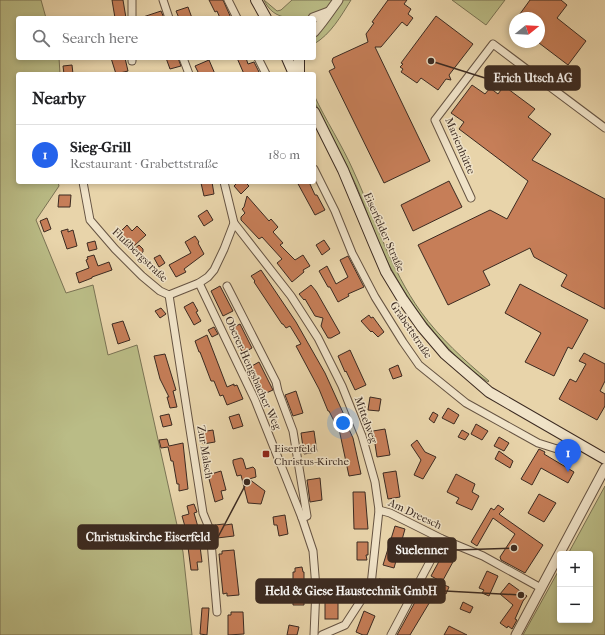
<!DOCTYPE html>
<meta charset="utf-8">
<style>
:root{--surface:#fff;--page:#f6f6f6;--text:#202124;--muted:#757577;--line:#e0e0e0;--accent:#2563eb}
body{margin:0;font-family:"IM FELL French Canon",serif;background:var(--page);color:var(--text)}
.controls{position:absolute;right:12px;bottom:12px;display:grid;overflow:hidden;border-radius:4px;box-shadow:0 2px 6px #0003}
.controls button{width:36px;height:36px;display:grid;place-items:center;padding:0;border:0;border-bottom:1px solid var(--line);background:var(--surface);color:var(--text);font:20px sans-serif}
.compass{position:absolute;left:509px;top:12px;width:36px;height:36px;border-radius:50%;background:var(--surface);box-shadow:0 2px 6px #0003;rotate:72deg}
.you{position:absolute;left:343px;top:423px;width:14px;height:14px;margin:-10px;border:3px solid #fff;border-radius:50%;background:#1a73e8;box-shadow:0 0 0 6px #1a73e833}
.badge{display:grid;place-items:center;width:26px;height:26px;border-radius:50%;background:var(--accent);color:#fff;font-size:13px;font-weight:700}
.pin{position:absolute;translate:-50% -33px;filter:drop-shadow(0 1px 2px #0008)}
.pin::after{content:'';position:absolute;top:21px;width:14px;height:12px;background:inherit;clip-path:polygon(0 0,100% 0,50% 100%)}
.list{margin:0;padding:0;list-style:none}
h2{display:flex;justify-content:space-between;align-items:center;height:52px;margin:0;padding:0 16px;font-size:17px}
h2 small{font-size:13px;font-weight:400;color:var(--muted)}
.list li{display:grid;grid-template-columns:26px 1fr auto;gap:12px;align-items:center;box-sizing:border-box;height:60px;padding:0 16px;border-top:1px solid var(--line)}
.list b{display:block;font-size:15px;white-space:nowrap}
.list p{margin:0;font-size:13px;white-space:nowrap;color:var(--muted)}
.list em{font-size:13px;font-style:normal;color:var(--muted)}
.icon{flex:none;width:22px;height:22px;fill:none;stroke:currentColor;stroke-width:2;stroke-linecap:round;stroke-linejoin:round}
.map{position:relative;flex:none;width:605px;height:635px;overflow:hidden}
.search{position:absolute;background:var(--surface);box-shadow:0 2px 6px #0003;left:16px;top:16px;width:300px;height:44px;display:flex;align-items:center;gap:10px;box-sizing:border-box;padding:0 14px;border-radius:4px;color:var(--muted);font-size:15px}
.panel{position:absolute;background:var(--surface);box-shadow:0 2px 6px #0003;left:16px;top:72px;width:300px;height:112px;border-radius:4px}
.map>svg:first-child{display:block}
.green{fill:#babc86;stroke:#7a7354}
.building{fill:#c67e58;stroke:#3b2a21}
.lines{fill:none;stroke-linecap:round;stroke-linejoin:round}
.minor-casing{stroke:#665443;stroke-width:9}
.tertiary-casing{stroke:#665443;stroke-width:11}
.secondary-casing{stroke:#3b2a21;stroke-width:12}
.minor{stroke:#f0e3c8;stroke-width:7}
.tertiary{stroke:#f0e3c8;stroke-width:9}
.secondary{stroke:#f0e3c8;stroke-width:10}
.poi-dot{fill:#8f2418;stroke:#f0e3c8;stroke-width:1.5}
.labels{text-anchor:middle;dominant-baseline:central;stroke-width:3;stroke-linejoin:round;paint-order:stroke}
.street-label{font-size:11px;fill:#3b2a21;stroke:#f0e3c8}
.poi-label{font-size:11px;fill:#3b2a21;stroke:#f0e3c8;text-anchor:start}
.leader{fill:none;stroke:#3b2a21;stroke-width:1.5}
.callout-dot{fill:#3b2a21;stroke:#f0e3c8;stroke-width:1.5}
.callout{fill:#3b2a21;stroke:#3b2a21;stroke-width:1.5}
.callout-label{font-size:12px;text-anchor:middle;font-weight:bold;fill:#fff}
</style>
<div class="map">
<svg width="605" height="635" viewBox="0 0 605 635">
<rect width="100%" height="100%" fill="#e8d4aa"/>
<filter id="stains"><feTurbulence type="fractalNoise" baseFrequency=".005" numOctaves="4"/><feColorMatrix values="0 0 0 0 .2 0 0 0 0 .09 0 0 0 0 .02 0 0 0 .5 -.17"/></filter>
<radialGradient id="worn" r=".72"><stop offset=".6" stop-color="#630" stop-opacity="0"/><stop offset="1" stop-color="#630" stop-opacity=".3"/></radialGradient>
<g class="green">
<polygon points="0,0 41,0 46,18 18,18 18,58 59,58 60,74 18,74 18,182 58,182 59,186 36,220 66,293 93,285 108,355 137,345 183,552 192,635 0,635"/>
<path d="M264 0 277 11 281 10 292 0H351C341 16 331 34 314 44V18C294 18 274 22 264 0Z"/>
<polygon points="452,0 505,0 486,25"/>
<path d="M314 95C326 121 342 145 353 170 375 218 390 269 421 312 440 338 464 360 489 381L488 382C444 353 406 300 383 253 373 231 366 208 356 185 343 157 328 129 314 101Z"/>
<polygon points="605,486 605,635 523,635 560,568 560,620 590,620 590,554 568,554"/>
</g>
<g class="building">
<polygon points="112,0 123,0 126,18 115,18"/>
<polygon points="209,0 223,0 231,18 220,18 217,11 215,12"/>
<polygon points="388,0 407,0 404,4 411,9 408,14 413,18 407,26 402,22 381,47 375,47 430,161 384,183 329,71 335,68 332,61 333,58 368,42 366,34 374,23 372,22"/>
<polygon points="530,0 561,0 567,5 557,18 586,41 568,65 539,43 539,18 517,18"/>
<polygon points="188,7 192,18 179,18 176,11"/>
<polygon points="161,11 164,18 143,18 143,17"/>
<polygon points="436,16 473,44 449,75 451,80 446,79 438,90 421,78 417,83 401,72 403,69 400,67 403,64 401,63"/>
<polygon points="111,58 125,58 128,71 116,74"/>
<polygon points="166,58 178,58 181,66 170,69"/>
<polygon points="237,58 246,58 248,64 254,62 259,72 255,74 244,74"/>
<polygon points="209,60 215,74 199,74 195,66"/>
<polygon points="72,65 73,74 64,74 63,66"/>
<polygon points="472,85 485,94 490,88 498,94 504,86 535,109 528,117 551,134 532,160 605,199 605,309 561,286 567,275 534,257 530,248 483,271 490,285 448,305 418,245 490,210 507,219 528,181 459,129 464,122 451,113"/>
<polygon points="449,181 462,207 413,231 401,205"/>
<polygon points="206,182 212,182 214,194 204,196 201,183"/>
<polygon points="238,182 245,182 249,186 241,194 234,186"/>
<polygon points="297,182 309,182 315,195 317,195 325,210 315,215"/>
<polygon points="59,195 71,195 70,207 58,207"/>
<polygon points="247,196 269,221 271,219 278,227 273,232 283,243 280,245 295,260 303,255 310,266 303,270 304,272 292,282 277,263 282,259 262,237 259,239 241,220 241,217 245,213 242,209 244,207"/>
<polygon points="207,210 213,220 204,226 198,216"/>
<polygon points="47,218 51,229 44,232 40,221"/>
<polygon points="127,225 132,231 137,226 146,235 134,246 120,232"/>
<polygon points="68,229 68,232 73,230 77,246 67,249 61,231"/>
<polygon points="195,236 199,242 198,243 204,254 184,269 186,272 176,277 169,265 191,253 185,242"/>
<polygon points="324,240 330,249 322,255 316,245"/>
<polygon points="95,241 97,249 89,251 87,243"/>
<polygon points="139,245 143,249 143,252 139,256 133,250"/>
<polygon points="94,255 98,266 109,262 112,270 92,277 92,278 79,283 76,273 89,268 86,260 88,259 87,257"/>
<polygon points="160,255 165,263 159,267 154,258"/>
<polygon points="348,256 364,287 348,294 349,296 338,302 330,287 328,287 319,271 327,266 336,284 348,277 340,260"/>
<polygon points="261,270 296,322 325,373 345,417 347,425 353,438 361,474 349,476 339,429 336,422 335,423 329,411 328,411 319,389 296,346 301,344 290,326 286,328 283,324 282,324 254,282 255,281 251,276"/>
<polygon points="520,284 588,320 572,349 568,347 554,376 525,362 541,333 505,313"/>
<polygon points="311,285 316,291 340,333 331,338 328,338 321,326 323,318 315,316 305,299 304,300 299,294"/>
<polygon points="220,286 233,311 223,316 211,291"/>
<polygon points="193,302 198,311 196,312 201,321 194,325 184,307"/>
<polygon points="161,308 166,314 160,318 155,311"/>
<polygon points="369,315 371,318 373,317 384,332 378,337 372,331 371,332 361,321"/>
<polygon points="123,321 130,340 118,344 112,324"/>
<polygon points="240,324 252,348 243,353 230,329"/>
<polygon points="214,327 218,334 212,337 208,330"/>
<polygon points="207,335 227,387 234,384 234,386 237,385 243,399 227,405 223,395 220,396 214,381 211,381 200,352 199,352 195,341"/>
<polygon points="350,350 366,385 355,390 346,371 345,372 338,356"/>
<polygon points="584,353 605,364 605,381 600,391 605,394 605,406 597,420 559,399 570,379 576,382 586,364 579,361"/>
<polygon points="165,354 176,390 173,391 177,407 170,408 167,397 169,397 160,379 154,356"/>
<polygon points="259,362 273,390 264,394 250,367"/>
<polygon points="398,365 402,376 393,379 389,369"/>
<polygon points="296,391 303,413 293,416 285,395"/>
<polygon points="370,397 381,399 379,411 368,410"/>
<polygon points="448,408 459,415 454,424 442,418"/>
<polygon points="433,412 438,415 434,423 429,419"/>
<polygon points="169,414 172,425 163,427 160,416"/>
<polygon points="239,414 243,426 233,429 229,417"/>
<polygon points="476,424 488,431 482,440 471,434"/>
<polygon points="385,429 390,455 377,457 373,431"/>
<polygon points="213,430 215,442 203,444 201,432"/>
<polygon points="462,430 469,434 465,440 458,437"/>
<polygon points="314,431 317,452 304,454 301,433"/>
<polygon points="499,437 509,443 504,451 494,446"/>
<polygon points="167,439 169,446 183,443 188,489 179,491 179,484 177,484 173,461 171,461 168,447 161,448 159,440"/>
<polygon points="417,440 425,452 436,457 423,479 414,475 421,460 411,445"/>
<polygon points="539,449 545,452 544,454 574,472 568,483 541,468 532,485 521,479"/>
<polygon points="499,451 513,461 510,468 495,459"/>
<polygon points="241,458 243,459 246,469 253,467 255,469 256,477 249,479 265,491 261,504 248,503 241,475 237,476 233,463 233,460"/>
<polygon points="221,471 226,490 221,491 223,499 215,502 208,475"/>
<polygon points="396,471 400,497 388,499 383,473"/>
<polygon points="456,474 475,484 472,492 479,496 472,510 456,503 459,498 447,492"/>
<polygon points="320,478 322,500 310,502 307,480"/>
<polygon points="353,492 365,492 368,529 354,529"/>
<polygon points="539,494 556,503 544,522 528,513"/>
<polygon points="194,504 197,512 194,513 198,527 186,530 182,516 189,514 187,506"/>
<polygon points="498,505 504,509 499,514 543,545 525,573 501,560 500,557 515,534 493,518 477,546 471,542 491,508 494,510"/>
<polygon points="285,515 288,534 279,536 277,525 274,525 273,517"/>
<polygon points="224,524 225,525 232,524 234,536 217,538 215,525"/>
<polygon points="395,526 405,529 394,568 383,565"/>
<polygon points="357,542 368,542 368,555 366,555 367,560 357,560"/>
<polygon points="200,546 202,562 197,562 198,570 191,570 188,547"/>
<polygon points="234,550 239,595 227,596 227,593 223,594 219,554 222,554 222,551"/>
<polygon points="443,554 454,560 442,582 431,576"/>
<polygon points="302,567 303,572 304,572 304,605 293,605 293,572 295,572 295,568"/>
<polygon points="487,571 498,576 489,596 482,593 484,590 479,588"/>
<polygon points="379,579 391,582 385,602 373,599"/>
<polygon points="509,583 527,596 523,601 515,619 517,620 512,629 508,626 507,628 500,623 513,605 500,594"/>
<polygon points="442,584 449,587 446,594 439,590"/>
<polygon points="420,593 431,600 410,635 397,635"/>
<rect x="325" y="597" width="13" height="22"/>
<polygon points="463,602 473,607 470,613 460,609"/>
<polygon points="202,608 209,608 207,635 200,634"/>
<polygon points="364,611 375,616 367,635 363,635 356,632"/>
<polygon points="231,612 243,612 244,634 228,635 228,615 231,615"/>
<polygon points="289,625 299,627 297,635 287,635"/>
<polygon points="449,626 467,635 444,635"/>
</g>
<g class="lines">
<defs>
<g id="minor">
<polyline points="163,0 169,18"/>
<polyline points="228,0 237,18"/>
<polyline points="132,18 132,0"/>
<polyline points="183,58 189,74"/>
<polyline points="258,58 266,74"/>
<polyline points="132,61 132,58"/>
<polyline points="314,169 335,211 352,253 375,297 403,342 419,365 466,403 538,443 557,449 563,447 569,438"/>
<polyline points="83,182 90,220 115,249 142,276 160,291 169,295 199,283 208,277 214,270 224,249 234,223 224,182"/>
<polyline points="471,198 435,120 493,44 605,128"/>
<polyline points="234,223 291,296 318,338 342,386 362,436 375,482 379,510 371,585 345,625 322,635"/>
<polyline points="199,283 255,400 302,518 313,551 316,588 314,635"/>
<polyline points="227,286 276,382 278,391 293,431 307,516 302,518"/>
<polyline points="169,295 203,513 210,530 217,612"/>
<polyline points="379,510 390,513 442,539 483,556 541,588"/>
<polyline points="391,635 442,539"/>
</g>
<g id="tertiary">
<polyline points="313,18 329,12"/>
<path d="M314 32C323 22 330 11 338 0"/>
<polyline points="516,635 605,468"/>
</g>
<g id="secondary">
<polyline points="256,0 266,18"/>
<polyline points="287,58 294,74"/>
<polyline points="299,74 299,58"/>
<polyline points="314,112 343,170 374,244 386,272 403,300 422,327 445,354 489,392 605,459"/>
</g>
</defs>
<use href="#minor" class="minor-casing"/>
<use href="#tertiary" class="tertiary-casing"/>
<use href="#secondary" class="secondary-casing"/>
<use href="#minor" class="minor"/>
<use href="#tertiary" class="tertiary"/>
<use href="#secondary" class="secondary"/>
</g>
<rect class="poi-dot" x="262" y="450" width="8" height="8" rx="2"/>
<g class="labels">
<g class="street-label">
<text transform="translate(460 146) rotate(67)">Marienhütte</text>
<text transform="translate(384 232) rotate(66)">Eiserfelder Straße</text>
<text transform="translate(140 255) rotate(44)">Flußbergstraße</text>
<text transform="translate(411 330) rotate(56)">Grabettstraße</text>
<text transform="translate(253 373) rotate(66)">Oberer Hengsbacher Weg</text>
<text transform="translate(366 420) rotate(70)">Mittelweg</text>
<text transform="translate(205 452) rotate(81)">Zur Malsch</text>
<text transform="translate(415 514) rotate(25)">Am Dreesch</text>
</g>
<g class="poi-label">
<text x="274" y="448">Eiserfeld<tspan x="274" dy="13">Christus-Kirche</tspan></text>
</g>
</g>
<path class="leader" d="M431 61L485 78M247 482L218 537M514 548L456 550M521 595L445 591"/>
<g class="callout-dot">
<circle cx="431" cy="61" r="4"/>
<circle cx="247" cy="482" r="4"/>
<circle cx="514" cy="548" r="4"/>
<circle cx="521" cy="595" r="4"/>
</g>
<g class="callout">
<rect x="485" y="66" width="95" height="24" rx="4"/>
<rect x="78" y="525" width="140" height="24" rx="4"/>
<rect x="388" y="538" width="68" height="24" rx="4"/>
<rect x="256" y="579" width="189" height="24" rx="4"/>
</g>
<g class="callout-label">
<text x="533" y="82">Erich Utsch AG</text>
<text x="148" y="541">Christuskirche Eiserfeld</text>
<text x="422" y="554">Suelenner</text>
<text x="351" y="595">Held &amp; Giese Haustechnik GmbH</text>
</g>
<rect width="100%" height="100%" filter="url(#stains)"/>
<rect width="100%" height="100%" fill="url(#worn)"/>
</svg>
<div class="controls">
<button>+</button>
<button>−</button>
</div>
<svg class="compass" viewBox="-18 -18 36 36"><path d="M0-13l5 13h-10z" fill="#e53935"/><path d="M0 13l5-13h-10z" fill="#757577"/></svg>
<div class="you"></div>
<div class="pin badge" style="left:568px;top:472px">1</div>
<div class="search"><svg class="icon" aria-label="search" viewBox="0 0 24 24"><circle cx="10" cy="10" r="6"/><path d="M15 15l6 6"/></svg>Search here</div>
<section class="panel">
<h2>Nearby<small></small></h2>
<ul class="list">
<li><span class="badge">1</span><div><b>Sieg-Grill</b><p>Restaurant · Grabettstraße</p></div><em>180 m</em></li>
</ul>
</section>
</div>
